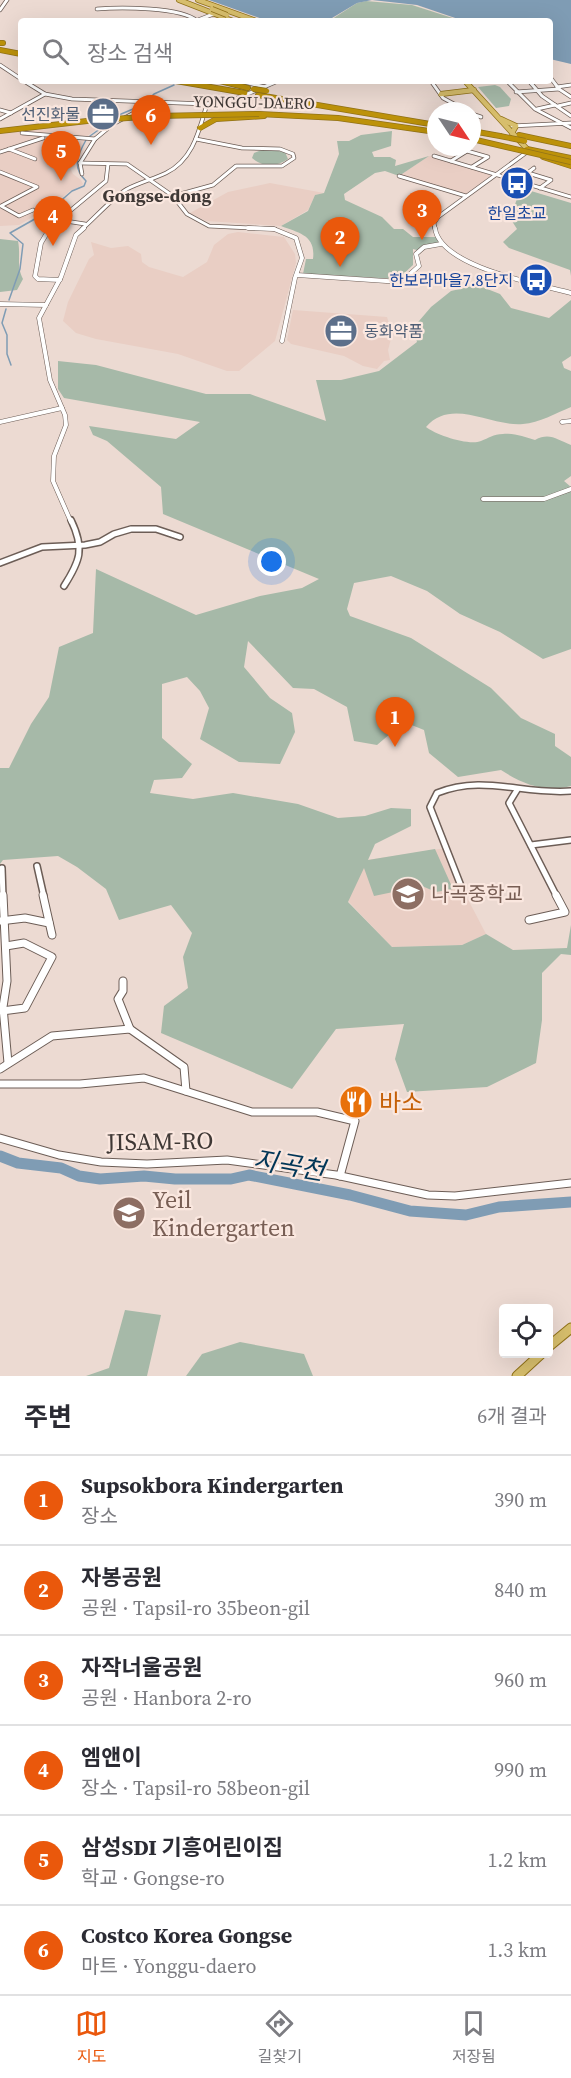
<!DOCTYPE html>
<html lang="ko">
<meta charset="utf-8">
<style>
:root{--surface:#fff;--page:#f2f2f3;--text:#2b2b33;--muted:#7c7c81;--line:#e1e1e2;--accent:#ea580c}
body{margin:0;font-family:"Source Serif 4","Noto Sans KR",serif;background:var(--page);color:var(--text)}
.controls{position:absolute;right:18px;bottom:18px;display:grid;overflow:hidden;border-radius:6px;box-shadow:0 6px 24px #0002}
.controls button{width:54px;height:54px;display:grid;place-items:center;padding:0;border:0;border-bottom:2px solid var(--line);background:var(--surface);color:var(--text);font:30px sans-serif}
.compass{position:absolute;left:427px;top:102px;width:54px;height:54px;border-radius:50%;background:var(--surface);box-shadow:0 6px 24px #0002;rotate:125deg}
.you{position:absolute;left:272px;top:562px;width:21px;height:21px;margin:-15px;border:4px solid #fff;border-radius:50%;background:#1a73e8;box-shadow:0 0 0 9px #1a73e833}
.badge{display:grid;place-items:center;width:39px;height:39px;border-radius:50%;background:var(--accent);color:#fff;font-size:20px;font-weight:700}
.pin{position:absolute;translate:-50% -50px;filter:drop-shadow(0 2px 3px #0008)}
.pin::after{content:'';position:absolute;top:32px;width:21px;height:18px;background:inherit;clip-path:polygon(0 0,100% 0,50% 100%)}
.list{margin:0;padding:0;list-style:none}
h2{display:flex;justify-content:space-between;align-items:center;height:78px;margin:0;padding:0 24px;font-size:26px}
h2 small{font-size:20px;font-weight:400;color:var(--muted)}
.list li{display:grid;grid-template-columns:39px 1fr auto;gap:18px;align-items:center;box-sizing:border-box;height:90px;padding:0 24px;border-top:2px solid var(--line)}
.list b{display:block;font-size:22px;white-space:nowrap}
.list p{margin:0;font-size:20px;white-space:nowrap;color:var(--muted)}
.list em{font-size:20px;font-style:normal;color:var(--muted)}
.icon{flex:none;width:33px;height:33px;fill:none;stroke:currentColor;stroke-width:2;stroke-linecap:round;stroke-linejoin:round}
.map{position:relative;flex:none;width:571px;height:1376px;overflow:hidden}
.search{position:absolute;background:var(--surface);box-shadow:0 6px 24px #0002;left:18px;right:18px;top:18px;height:66px;display:flex;align-items:center;gap:15px;box-sizing:border-box;padding:0 21px;border-radius:6px;color:var(--muted);font-size:22px}
.sheet{height:618px;background:var(--surface)}
nav{display:flex;justify-content:space-around;align-items:center;box-sizing:border-box;height:84px;border-top:2px solid var(--line);background:var(--surface);font-size:16px;color:var(--muted)}
nav a{display:grid;justify-items:center;gap:3px}
nav .on{color:var(--accent)}
.map>svg:first-child{display:block}
.built{fill:#e9cec4}
.green{fill:#a6b9a8}
.water{fill:#7f9cb4}
.lines{fill:none;stroke-linecap:round;stroke-linejoin:round}
.stream{stroke:#7f9cb4;stroke-width:1.5}
.river{stroke:#7f9cb4;stroke-width:11}
.minor-far3-casing{stroke:#6c5d56;stroke-width:4.5}
.minor-far2-casing{stroke:#6c5d56;stroke-width:5}
.minor-far1-casing{stroke:#6c5d56;stroke-width:8}
.minor-casing{stroke:#6c5d56;stroke-width:9}
.major-far1-casing{stroke:#917219;stroke-width:6}
.major-casing{stroke:#917219;stroke-width:11}
.highway-casing{stroke:#917219;stroke-width:6}
.minor-far3{stroke:#fff;stroke-width:3}
.minor-far2{stroke:#fff;stroke-width:4}
.minor-far1{stroke:#fff;stroke-width:5}
.minor{stroke:#fff;stroke-width:7}
.major-far1{stroke:#d7be6c;stroke-width:4.5}
.major{stroke:#d7be6c;stroke-width:9}
.highway{stroke:#bd920a;stroke-width:4.5}
.major-bridge-casing{stroke:#917219;stroke-width:6;stroke-linecap:butt}
.highway-bridge-casing{stroke:#917219;stroke-width:6;stroke-linecap:butt}
.major-bridge{stroke:#d7be6c;stroke-width:4.5}
.highway-bridge{stroke:#bd920a;stroke-width:4.5}
.labels{text-anchor:middle;dominant-baseline:central;stroke-width:4.5;stroke-linejoin:round;paint-order:stroke}
.far-street-label{font-size:16px;fill:#3f3835;stroke:#fae7df}
.far-service-label{font-size:16px;fill:#4e5e75;stroke:#fae7df;text-anchor:end}
.far-transit-label{font-size:16px;fill:#164399;stroke:#fae7df}
.far-quarter-label{font-size:18px;font-weight:bold;fill:#3f3835;stroke:#fae7df}
.education-label{font-size:20px;fill:#785e54;stroke:#fae7df;text-anchor:start}
.near-food-label{font-size:24px;fill:#c56008;stroke:#fae7df;text-anchor:start}
.near-street-label{font-size:24px;fill:#3f3835;stroke:#fae7df}
.near-education-label{font-size:24px;fill:#785e54;stroke:#fae7df;text-anchor:start}
.near-water-label{font-size:26px;font-style:italic;fill:#013657;stroke:#fae7df}
</style>
<div class="map">
<svg width="571" height="1376" viewBox="0 0 571 1376">
<rect width="100%" height="100%" fill="#ecdad2"/>
<g class="built">
<polygon points="101,121 106,123 87,136 74,166 70,168 73,174 81,180 83,184 81,186 70,191 51,206 19,225 0,226 0,134"/>
<polygon points="429,156 434,156 495,175 466,196 399,176"/>
<polygon points="270,183 324,193 315,195 308,210 281,226 206,221 190,213 228,192"/>
<polygon points="238,232 284,237 295,254 296,263 275,341 239,371 227,371 178,354 96,339 76,333 63,321 68,302 89,259 94,255 91,242 111,248 128,246 141,254 142,262 149,267 183,277 207,262 214,245 228,234"/>
<polygon points="293,310 387,317 390,327 379,337 391,339 388,350 390,360 384,361 377,369 363,366 344,356 291,344 287,340"/>
<polygon points="446,848 461,886 486,934 462,945 392,947 348,901 367,860"/>
</g>
<g class="green">
<polygon points="366,1 412,5 462,21 329,21 357,3"/>
<polygon points="495,85 500,87 511,99 509,106 496,108 478,87"/>
<path d="M392 131 391 146 372 152 374 157H390L396 160 395 166 429 156 399 176 385 171 375 173 344 194 345 200 382 217 394 229H403L413 237H436L441 244 420 251 413 249V265L398 279 303 274 306 259H313C316 235 299 233 281 226L308 211 315 195 324 193 339 154 337 141H349L361 135Z"/>
<path d="M264 149 285 152 288 159C277 167 262 167 252 158L254 153Z"/>
<polygon points="521,188 571,203 571,276 570,270 509,248 503,242 517,229 510,218"/>
<path d="M0 239 18 241C21 256 16 265 23 279L17 290 0 292Z"/>
<path d="M477 285 500 294 511 308 549 318 571 300V356L562 362 564 368 571 371V407C556 413 539 423 523 424 491 427 452 397 426 427 436 435 469 446 481 441 489 438 493 434 503 434 514 433 525 437 535 440 550 432 557 440 571 445V476L564 481 571 487V649L543 659 500 632 460 614 427 591 391 576 354 583 347 609 350 616 411 638 491 688 521 718 555 734V746L571 757V786C546 793 522 784 501 770L458 777 429 753 424 730 404 722 377 745 354 741 347 707 314 689 293 688 248 641 244 667 270 698 292 713 295 732 280 764 239 762 200 739 209 708 200 691 187 677 162 684V738L192 764 182 778 154 780 150 793 193 799 233 793 298 804 338 818 365 816 391 808 411 809V826L375 844 368 860 435 849 453 889 436 892 422 886 374 896 364 868 348 902 392 947 462 945 486 934 513 950 567 948 571 925V955L561 954 542 973V1020L536 1063 487 1087 407 1092 395 1059 404 1024 336 1029 292 1089 161 1033 164 1006 188 988 183 957 192 933 171 905 119 920 106 889 77 867 58 856 3 860 0 864V768H9L31 724 49 697 59 647 93 633 96 569 196 615 260 596 302 588 319 579 163 514 161 487 107 441 93 435 89 426 176 439 200 422 64 398 58 389V361L96 365 206 394H250L326 421 316 380H341L379 371 417 342 413 328 431 307 451 291Z"/>
<polygon points="125,1310 161,1315 147,1376 86,1376 109,1368"/>
<polygon points="240,1342 304,1354 313,1376 186,1376 202,1354"/>
</g>
<polygon class="water" points="209,0 571,0 571,64 550,59 550,21 464,21 417,5 372,0 357,3 327,21 268,21"/>
<g class="lines">
<g class="stream">
<polyline points="148,100 154,94 174,85"/>
<polyline points="114,117 145,104"/>
<polyline points="90,136 111,121"/>
<path d="M9 300 20 269 23 244 10 233 49 211 72 191 84 186 86 181C72 167 77 156 86 140"/>
<polyline points="6,309 2,323 7,335 7,354 11,365"/>
</g>
<polyline class="river" points="0,1156 18,1163 61,1168 79,1176 100,1179 144,1176 175,1179 231,1179 249,1175 350,1195 410,1211 466,1215 499,1207 571,1202"/>
<defs>
<g id="minor-far3">
<path d="M97 9C120 7 182 7 197 21"/>
<polyline points="0,10 7,0"/>
<polyline points="198,20 216,13"/>
<polyline points="0,65 21,79"/>
<polyline points="550,77 559,89 571,97"/>
<polyline points="24,81 45,94 72,99 207,104 238,98 278,81"/>
<polyline points="240,81 265,87"/>
<polyline points="431,81 443,98 467,111"/>
<polyline points="507,81 535,109 571,128"/>
<polyline points="529,81 542,96 571,116"/>
<polyline points="557,87 571,85"/>
<polyline points="516,92 559,89"/>
<polyline points="558,106 571,103"/>
<polyline points="537,109 555,105"/>
<polyline points="0,110 11,113"/>
<polyline points="472,114 481,117"/>
<polyline points="0,119 45,94"/>
<polyline points="512,126 571,123"/>
<polyline points="22,133 95,139"/>
<polyline points="9,149 35,159"/>
<polyline points="0,152 43,138"/>
<polyline points="434,156 571,197"/>
<polyline points="451,161 467,151 488,157 472,167"/>
<polyline points="80,163 127,164 173,196 187,214 209,226 275,229"/>
<polyline points="0,172 37,187 1,206 19,216 33,210"/>
<polyline points="528,173 551,180 540,188"/>
<polyline points="82,174 80,163 95,139 113,124 151,104"/>
<polyline points="399,176 466,196"/>
<polyline points="517,181 534,168"/>
<polyline points="173,196 213,185 236,166 282,166 294,158 293,154 280,149 242,148 196,139"/>
<polyline points="59,220 106,181 108,164"/>
<polyline points="49,229 59,220 85,224"/>
<path d="M82 229C96 217 111 199 127 189 139 183 153 179 166 173 193 160 199 131 207 104"/>
<polyline points="435,229 434,223 438,217 527,152"/>
</g>
<g id="minor-far2">
<polyline points="50,228 41,243 35,276 38,279 60,280"/>
<polyline points="248,228 274,229 296,238 302,258 295,278 282,341"/>
<path d="M435 228C440 267 538 284 571 293"/>
<polyline points="297,275 401,282 419,266 416,254 424,247 441,244"/>
<polyline points="0,304 46,305"/>
<polyline points="0,422 62,408"/>
<polyline points="562,422 571,421"/>
<polyline points="483,499 544,499 571,489"/>
<polyline points="71,522 53,481 54,456 66,425 65,415 50,380 39,318 61,277 76,235 84,228"/>
</g>
<g id="minor-far1">
<polyline points="0,563 42,547 85,545 100,542 114,534 131,529 156,529 180,537"/>
<path d="M64 586C80 561 85 549 71 520"/>
<polyline points="517,790 509,803 557,897"/>
<polyline points="531,845 571,840"/>
<polyline points="37,866 44,897"/>
<polyline points="2,868 3,897"/>
<path d="M461 886 430 807 437 793C483 774 523 795 571 791"/>
</g>
<g id="minor">
<polyline points="3,895 7,981 3,1007 8,1063"/>
<polyline points="43,895 52,935"/>
<polyline points="529,920 565,912 556,895"/>
<polyline points="0,921 25,918 49,923"/>
<polyline points="123,981 123,991 118,999 130,1029"/>
<polyline points="2,1011 25,1008 52,957 24,943 6,946"/>
<polyline points="0,1069 52,1036 130,1029 184,1067 186,1091"/>
<polyline points="0,1084 80,1084 144,1078 252,1112 317,1112 355,1121 340,1176"/>
<polyline points="0,1138 59,1155 101,1162 147,1164 227,1160 336,1175 428,1195 455,1196 571,1183"/>
</g>
<g id="major-far1">
<polyline points="179,0 233,21"/>
<polyline points="198,0 256,21"/>
<polyline points="465,81 527,149 527,152"/>
<polyline points="441,94 474,90"/>
<polyline points="501,119 516,126 512,133"/>
</g>
<g id="major">
<polyline points="548,1347 571,1328"/>
<polyline points="517,1376 541,1354"/>
</g>
<g id="highway">
<polyline points="0,43 3,43"/>
<polyline points="0,50 21,54"/>
<polyline points="176,81 245,93"/>
<polyline points="220,81 248,88"/>
<polyline points="258,95 436,125"/>
<polyline points="259,114 338,118 436,132"/>
<polyline points="200,128 216,119 264,116"/>
<polyline points="0,131 87,121"/>
<polyline points="472,131 500,136"/>
<polyline points="519,135 571,146"/>
<polyline points="527,149 571,158"/>
<polyline points="543,157 571,166"/>
</g>
</defs>
<use href="#minor-far3" class="minor-far3-casing"/>
<use href="#minor-far2" class="minor-far2-casing"/>
<use href="#minor-far1" class="minor-far1-casing"/>
<use href="#minor" class="minor-casing"/>
<use href="#major-far1" class="major-far1-casing"/>
<use href="#major" class="major-casing"/>
<use href="#highway" class="highway-casing"/>
<use href="#minor-far3" class="minor-far3"/>
<use href="#minor-far2" class="minor-far2"/>
<use href="#minor-far1" class="minor-far1"/>
<use href="#minor" class="minor"/>
<use href="#major-far1" class="major-far1"/>
<use href="#major" class="major"/>
<use href="#highway" class="highway"/>
<defs>
<polyline id="major-bridge" points="212,9 227,15"/>
<g id="highway-bridge">
<polyline points="253,89 267,91"/>
<polyline points="87,121 155,116 259,114"/>
<polyline points="500,136 525,141"/>
<polyline points="472,139 571,162"/>
</g>
</defs>
<use href="#major-bridge" class="major-bridge-casing"/>
<use href="#highway-bridge" class="highway-bridge-casing"/>
<use href="#major-bridge" class="major-bridge"/>
<use href="#highway-bridge" class="highway-bridge"/>
</g>
<defs>
<symbol id="office-disc" viewBox="-11 -11 22 22"><circle r="9.5" fill="#5c6f8a" stroke="#fae7df"/><path d="M-6-3h4V-5.5h4V-3h4V5H-6ZM-1-4.5V-3h2v-1.5ZM-6 0V1H6V0Z" fill="#fff"/></symbol>
<symbol id="bus-disc" viewBox="-11 -11 22 22"><circle r="9.5" fill="#1a4fb4" stroke="#fae7df"/><path d="M-5-6H5V4H4V6H2V4H-2V6H-4V4H-5ZM-3.5-4V0h7V-4ZM-3.5 1.2v1.5H-2V1.2ZM2 1.2v1.5H3.5V1.2Z" fill="#fff"/></symbol>
<symbol id="school-disc" viewBox="-11 -11 22 22"><circle r="9.5" fill="#8d6e63" stroke="#fae7df"/><path d="M0-5L7-2L0 1L-7-2ZM-4 1L0 2.5L4 1V4Q0 6-4 4Z" fill="#fff"/></symbol>
<symbol id="restaurant-disc" viewBox="-11 -11 22 22"><circle r="9.5" fill="#e8710a" stroke="#fae7df"/><path d="M-5-6h1v4h1v-4h1v4h1v-4h1v5L-1.5 .5V6h-2V.5L-5-1ZM5-6V6H3V1.5H1.5Q1.5-4 5-6Z" fill="#fff"/></symbol>
</defs>
<g fill-rule="evenodd">
<use href="#office-disc" x="84" y="95" width="38" height="38"/>
<use href="#bus-disc" x="498" y="164" width="38" height="38"/>
<use href="#bus-disc" x="517" y="261" width="38" height="38"/>
<use href="#office-disc" x="322" y="312" width="38" height="38"/>
<use href="#school-disc" x="389" y="875" width="38" height="38"/>
<use href="#restaurant-disc" x="337" y="1083" width="38" height="38"/>
<use href="#school-disc" x="110" y="1194" width="38" height="38"/>
</g>
<g class="labels">
<g class="far-street-label">
<text transform="translate(254 102) rotate(1)">YONGGU-DAERO</text>
</g>
<g class="far-service-label">
<text x="80" y="114">선진화물</text>
<text x="364" y="331" text-anchor="start">동화약품</text>
</g>
<g class="far-transit-label">
<text x="517" y="213">한일초교</text>
<text x="513" y="280" text-anchor="end">한보라마을7.8단지</text>
</g>
<g class="far-quarter-label">
<text x="157" y="195">Gongse-dong</text>
</g>
<g class="education-label">
<text x="431" y="894">나곡중학교</text>
</g>
<g class="near-food-label">
<text x="379" y="1102">바소</text>
</g>
<g class="near-street-label">
<text transform="translate(160 1141) rotate(-1)">JISAM-RO</text>
</g>
<g class="near-education-label">
<text x="152" y="1199">Yeil<tspan x="152" dy="28">Kindergarten</tspan></text>
</g>
<g class="near-water-label">
<text transform="translate(289 1165) rotate(10)">지곡천</text>
</g>
</g>
</svg>
<div class="controls">
<button><svg class="icon" aria-label="locate" viewBox="0 0 24 24"><circle cx="12" cy="12" r="6"/><path d="M12 2v4M12 18v4M2 12h4M18 12h4"/></svg></button>
</div>
<svg class="compass" viewBox="-18 -18 36 36"><path d="M0-13l5 13h-10z" fill="#e53935"/><path d="M0 13l5-13h-10z" fill="#7c7c81"/></svg>
<div class="you"></div>
<div class="pin badge" style="left:395px;top:747px">1</div>
<div class="pin badge" style="left:340px;top:267px">2</div>
<div class="pin badge" style="left:422px;top:240px">3</div>
<div class="pin badge" style="left:53px;top:246px">4</div>
<div class="pin badge" style="left:61px;top:181px">5</div>
<div class="pin badge" style="left:151px;top:145px">6</div>
<div class="search"><svg class="icon" aria-label="search" viewBox="0 0 24 24"><circle cx="10" cy="10" r="6"/><path d="M15 15l6 6"/></svg>장소 검색</div>
</div>
<section class="sheet">
<h2>주변<small>6개 결과</small></h2>
<ul class="list">
<li><span class="badge">1</span><div><b>Supsokbora Kindergarten</b><p>장소</p></div><em>390 m</em></li>
<li><span class="badge">2</span><div><b>자봉공원</b><p>공원 · Tapsil-ro 35beon-gil</p></div><em>840 m</em></li>
<li><span class="badge">3</span><div><b>자작너울공원</b><p>공원 · Hanbora 2-ro</p></div><em>960 m</em></li>
<li><span class="badge">4</span><div><b>엠앤이</b><p>장소 · Tapsil-ro 58beon-gil</p></div><em>990 m</em></li>
<li><span class="badge">5</span><div><b>삼성SDI 기흥어린이집</b><p>학교 · Gongse-ro</p></div><em>1.2 km</em></li>
<li><span class="badge">6</span><div><b>Costco Korea Gongse</b><p>마트 · Yonggu-daero</p></div><em>1.3 km</em></li>
</ul>
</section>
<nav>
<a class="on"><svg class="icon" aria-label="map" viewBox="0 0 24 24"><path d="M3 6l6-2 6 2 6-2v14l-6 2-6-2-6 2zM9 4v14M15 6v14"/></svg>지도</a>
<a><svg class="icon" aria-label="directions" viewBox="0 0 24 24"><path d="M12 3l9 9-9 9-9-9zM9 14v-3h6M13 9l2 2-2 2"/></svg>길찾기</a>
<a><svg class="icon" aria-label="saved" viewBox="0 0 24 24"><path d="M7 4h10v16l-5-4-5 4z"/></svg>저장됨</a>
</nav>
